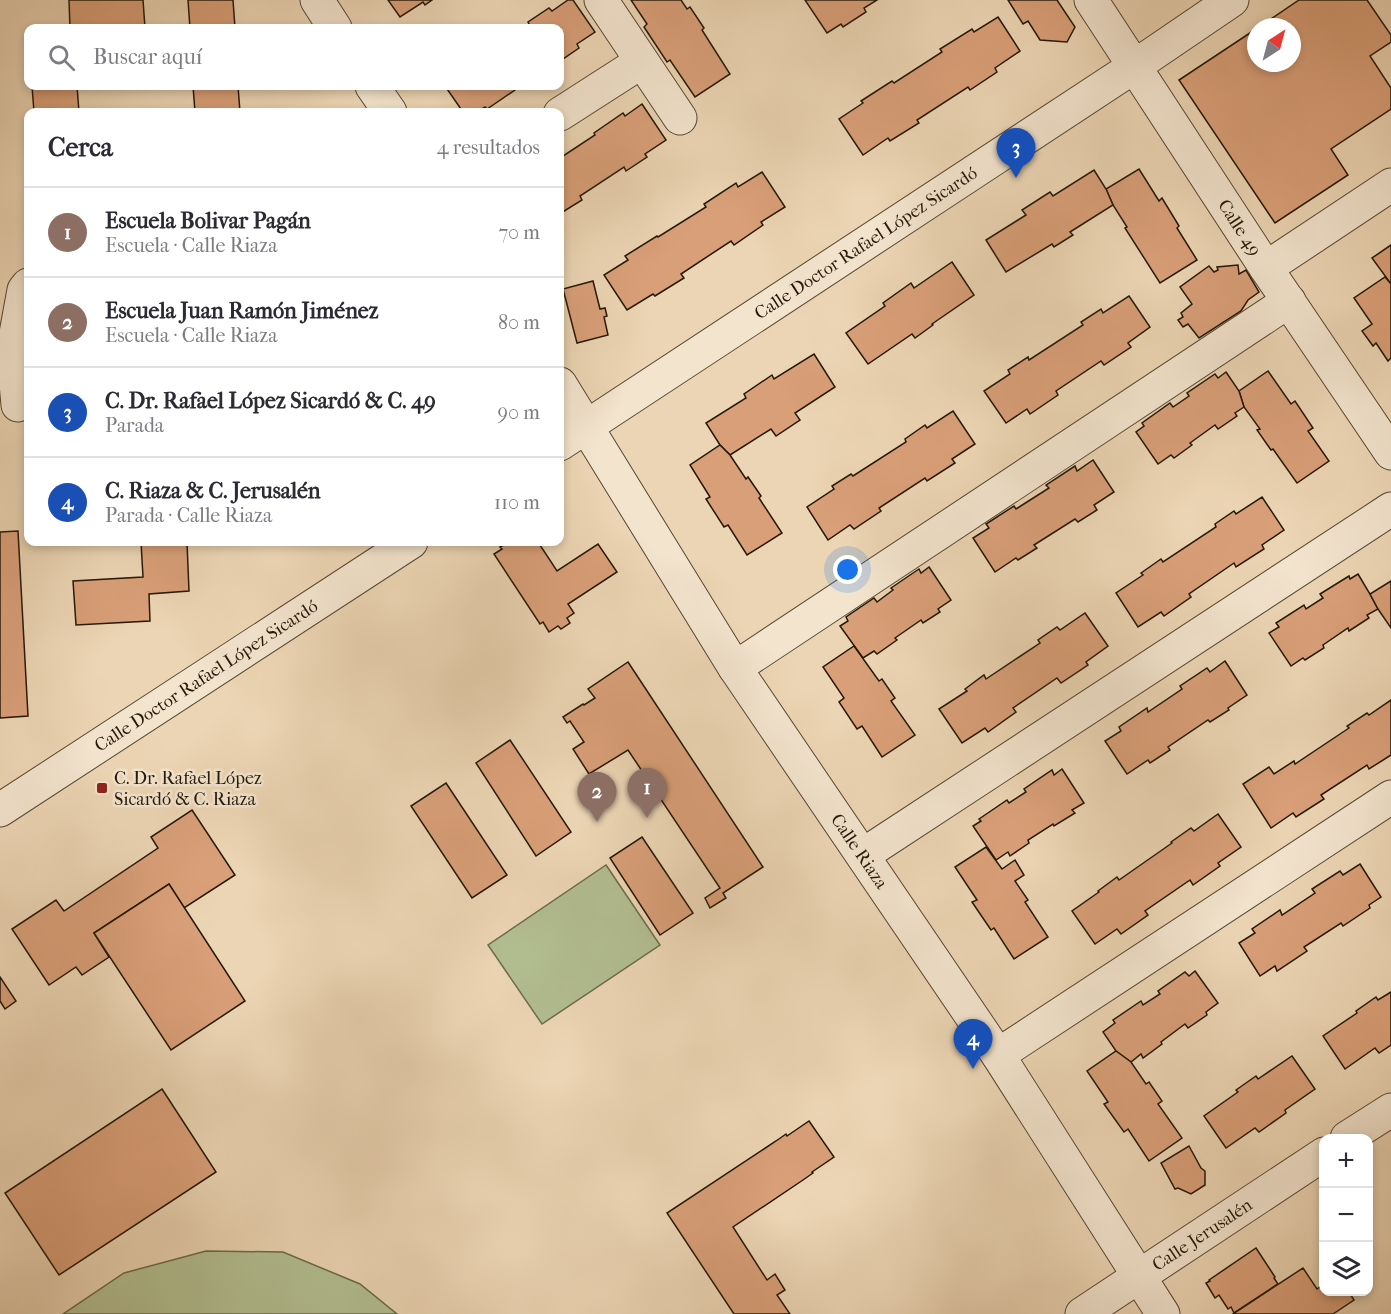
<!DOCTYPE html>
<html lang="es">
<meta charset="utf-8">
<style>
:root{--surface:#fff;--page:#f2f2f3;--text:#2b2b33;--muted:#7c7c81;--line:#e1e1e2;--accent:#8f2418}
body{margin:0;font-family:"IM FELL French Canon",serif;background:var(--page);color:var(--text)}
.controls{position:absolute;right:18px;bottom:18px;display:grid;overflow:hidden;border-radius:12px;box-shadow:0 3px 9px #0003}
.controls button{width:54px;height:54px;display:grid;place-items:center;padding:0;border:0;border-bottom:2px solid var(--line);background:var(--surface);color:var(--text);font:30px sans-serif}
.compass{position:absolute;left:1247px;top:18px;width:54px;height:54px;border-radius:50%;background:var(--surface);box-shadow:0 3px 9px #0003;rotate:36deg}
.you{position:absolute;left:848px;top:570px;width:21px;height:21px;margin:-15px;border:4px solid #fff;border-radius:50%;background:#1a73e8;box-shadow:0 0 0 9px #1a73e833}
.badge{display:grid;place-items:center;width:39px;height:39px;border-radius:50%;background:var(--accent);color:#fff;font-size:20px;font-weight:700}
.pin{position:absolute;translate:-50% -50px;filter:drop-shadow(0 2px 3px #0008)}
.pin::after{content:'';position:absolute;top:32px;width:21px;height:18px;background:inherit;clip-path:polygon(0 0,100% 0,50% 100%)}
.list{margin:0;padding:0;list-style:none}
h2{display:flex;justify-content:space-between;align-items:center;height:78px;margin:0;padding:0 24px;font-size:26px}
h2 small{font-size:20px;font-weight:400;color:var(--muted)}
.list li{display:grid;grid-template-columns:39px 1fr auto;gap:18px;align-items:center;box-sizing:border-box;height:90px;padding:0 24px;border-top:2px solid var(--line)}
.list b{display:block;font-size:22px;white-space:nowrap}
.list p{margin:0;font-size:20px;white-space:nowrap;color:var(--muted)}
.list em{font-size:20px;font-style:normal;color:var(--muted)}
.icon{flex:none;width:33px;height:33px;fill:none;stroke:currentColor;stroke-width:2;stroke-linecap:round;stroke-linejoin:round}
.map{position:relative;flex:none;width:1391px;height:1314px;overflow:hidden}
.search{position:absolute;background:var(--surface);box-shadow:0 3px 9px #0003;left:24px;top:24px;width:540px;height:66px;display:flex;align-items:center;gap:15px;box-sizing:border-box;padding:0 21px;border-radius:12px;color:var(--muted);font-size:22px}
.panel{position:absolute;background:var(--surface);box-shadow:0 3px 9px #0003;left:24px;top:108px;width:540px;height:438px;border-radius:12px}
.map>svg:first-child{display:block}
.green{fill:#b2be91;stroke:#6b6b4c;stroke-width:1.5}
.building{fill:#d99f78;stroke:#241807;stroke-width:1.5}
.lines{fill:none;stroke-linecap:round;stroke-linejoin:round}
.minor-casing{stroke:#564732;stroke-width:35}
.minor{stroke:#f3e4ce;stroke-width:33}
.poi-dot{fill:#8f2418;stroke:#f3e4ce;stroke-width:2}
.labels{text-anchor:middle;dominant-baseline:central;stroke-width:5;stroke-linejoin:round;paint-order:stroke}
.street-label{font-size:18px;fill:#241807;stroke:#f3e4ce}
.poi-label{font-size:18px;fill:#241807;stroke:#f3e4ce;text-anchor:start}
</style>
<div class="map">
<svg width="1391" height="1314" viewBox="0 0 1391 1314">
<rect width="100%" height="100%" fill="#ecd5b4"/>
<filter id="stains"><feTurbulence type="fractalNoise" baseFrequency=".00333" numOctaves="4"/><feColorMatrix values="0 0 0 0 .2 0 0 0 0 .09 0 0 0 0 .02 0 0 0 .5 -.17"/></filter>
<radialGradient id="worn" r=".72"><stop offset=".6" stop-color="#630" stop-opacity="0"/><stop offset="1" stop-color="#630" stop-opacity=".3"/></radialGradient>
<g class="green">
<polygon points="606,865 660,945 542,1024 488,945"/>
<polygon points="206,1251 283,1252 360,1284 397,1314 63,1314 124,1273"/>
</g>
<g class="building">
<polygon points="69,0 143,0 145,28 70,28"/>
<polygon points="188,0 233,0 235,28 190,28"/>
<polygon points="388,0 432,0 425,5 423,2 400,17"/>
<polygon points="568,0 573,0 595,32 577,44 579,48 560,61 560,28 523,28 529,24 528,22 549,8 552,11"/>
<polygon points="631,0 681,0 687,9 690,7 704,28 702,30 730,74 695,97 670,60 667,62 644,27 647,24"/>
<polygon points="805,0 877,0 864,8 866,12 843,27 841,24 827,33"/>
<polygon points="1008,0 1057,0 1075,27 1067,42 1040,40 1028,21 1023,24"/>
<polygon points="1299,0 1367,0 1391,35 1391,42 1370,56 1391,88 1391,109 1331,149 1348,175 1275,223 1179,80 1256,29 1256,63 1292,63 1292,27 1259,27"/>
<polygon points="998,17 1020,51 995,68 997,72 970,90 968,87 917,120 919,123 890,141 888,138 863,155 839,119 863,103 861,101 892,81 894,83 942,52 940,49 972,29 974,32"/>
<polygon points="32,86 77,86 79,112 34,112"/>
<polygon points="193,86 238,86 240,112 195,112"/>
<polygon points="445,86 518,86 514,88 515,90 487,109 485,107 477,112 463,112"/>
<polygon points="642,104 666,140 645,154 647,157 626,171 624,167 580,196 582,200 561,213 560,210 560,158 595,135 594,133 623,113 625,116"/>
<polygon points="1139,169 1159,201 1162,198 1179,226 1177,228 1197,260 1160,283 1125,228 1127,227 1113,205 1106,189"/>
<polygon points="1094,170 1106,189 1113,205 1070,232 1073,235 1054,247 1052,244 1006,272 986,240 1026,215 1022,210 1050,192 1053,196"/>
<polygon points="762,172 785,207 761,222 763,225 734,245 731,241 681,274 684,278 655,296 653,294 627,310 604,275 628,260 625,256 657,236 658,237 706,207 704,204 736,183 738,187"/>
<polygon points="1391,245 1391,284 1372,258"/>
<polygon points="952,262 974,295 932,324 933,325 915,338 912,334 868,364 846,333 885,306 883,303 911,283 914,288"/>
<polygon points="1238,265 1239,274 1246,270 1259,292 1248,300 1241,311 1199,338 1188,324 1183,327 1178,320 1183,317 1181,313 1192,304 1180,287 1209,266 1214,272 1218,270 1217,267"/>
<polygon points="1385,277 1391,284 1391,358 1388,361 1376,343 1373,346 1362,331 1372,324 1354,298"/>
<polygon points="593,281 600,309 605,308 607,316 604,317 608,335 577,343 563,289"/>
<polygon points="1129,296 1150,327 1128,343 1131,347 1104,365 1101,361 1056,391 1058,395 1030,414 1027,409 1006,423 984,391 1010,374 1008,370 1028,357 1029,360 1083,325 1081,322 1101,309 1103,313"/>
<polygon points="814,354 835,387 795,413 800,420 776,436 771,429 730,455 720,445 706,423 746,398 744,394 772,375 774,379"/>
<polygon points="1268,371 1291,404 1295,401 1313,428 1308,431 1329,461 1297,483 1273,449 1271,450 1257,430 1260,429 1244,407 1239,391"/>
<polygon points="1226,372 1239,391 1244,407 1235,413 1237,416 1218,429 1215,425 1190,443 1192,445 1174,458 1171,455 1158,464 1136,432 1144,426 1142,423 1170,403 1173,407 1189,396 1187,393 1215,374 1218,378"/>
<polygon points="953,411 975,444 952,459 955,463 927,481 925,478 879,508 881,511 854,529 850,525 828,540 807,507 834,489 832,486 851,474 853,476 906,442 905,439 925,425 927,428"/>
<polygon points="720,445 730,455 746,479 748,477 761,496 759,498 782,533 747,555 728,525 724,527 706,499 710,497 690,465"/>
<polygon points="1093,460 1114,492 1094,505 1097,510 1078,522 1075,519 1034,545 1037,548 1018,560 1016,558 995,572 973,538 989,528 986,524 1014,506 1016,509 1049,488 1046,485 1075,466 1077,471"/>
<polygon points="1262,497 1284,530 1262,545 1264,549 1236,567 1234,563 1189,594 1191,597 1164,616 1161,612 1138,627 1116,593 1143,575 1141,573 1161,559 1163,562 1216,527 1215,524 1234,511 1236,514"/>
<polygon points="18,531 28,716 0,718 0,532"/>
<polygon points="141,542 187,542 189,591 149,594 150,621 76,625 73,581 143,577"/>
<polygon points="509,542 538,542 557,571 598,544 617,572 568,604 574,613 567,618 570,623 561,629 558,626 549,632 543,622 540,624 494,554 502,549 500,547"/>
<polygon points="929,567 951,600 938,609 940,612 923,623 921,620 895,638 897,640 877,654 874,651 863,658 840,626 848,621 846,617 874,598 877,602 893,590 891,588 919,569 921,573"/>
<polygon points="1358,574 1370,594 1378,609 1367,615 1369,618 1349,631 1348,628 1323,645 1324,648 1305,660 1303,658 1291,666 1269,633 1279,627 1276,623 1304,605 1306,609 1323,598 1320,594 1349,576 1350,579"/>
<polygon points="1391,581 1391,628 1378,609 1370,594"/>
<polygon points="1085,613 1108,646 1086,662 1088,665 1061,683 1057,678 1013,708 1016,712 988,732 985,728 962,743 939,709 967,691 965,689 984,675 986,679 1040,643 1038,640 1057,627 1060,630"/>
<polygon points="854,646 879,681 882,679 895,698 891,701 915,735 882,757 862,726 857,729 839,702 844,698 823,667"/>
<polygon points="1225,661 1247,695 1228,708 1229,710 1210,722 1208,720 1168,747 1170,750 1150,763 1148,760 1127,774 1105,741 1121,731 1119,727 1147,708 1148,712 1182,689 1180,686 1207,668 1210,672"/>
<polygon points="628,662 763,867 723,893 726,898 710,908 705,898 720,888 628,750 589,774 573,749 584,742 570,721 567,723 563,717 583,704 584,705 595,698 588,689"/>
<polygon points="1391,700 1391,755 1369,769 1367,765 1321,795 1324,799 1296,817 1293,813 1271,828 1243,784 1269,767 1274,774 1294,761 1295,764 1349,728 1347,726 1367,713 1369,715"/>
<polygon points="510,740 571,832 536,856 476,763"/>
<polygon points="1062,769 1084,803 1072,810 1075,813 1054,826 1053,824 1028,840 1029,843 1010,856 1008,852 996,860 973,826 981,821 979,819 1007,800 1009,803 1026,792 1024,789 1052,770 1054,775"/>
<polygon points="446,783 507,875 472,898 411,806"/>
<polygon points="192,810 235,875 184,908 169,884 94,933 109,957 82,975 76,967 49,985 12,929 56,900 64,911 158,848 151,837"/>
<polygon points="1218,814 1241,847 1218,863 1220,866 1193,885 1190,880 1145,911 1148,915 1121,934 1117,929 1095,944 1072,911 1099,892 1098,891 1117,877 1119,880 1172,843 1171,842 1191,828 1194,831"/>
<polygon points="642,837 693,913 660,935 610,858"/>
<polygon points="986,847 1002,869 1015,860 1024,875 1015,881 1028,900 1025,902 1048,937 1014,959 994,928 991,930 972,902 977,900 955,867"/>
<polygon points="1360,864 1381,897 1369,905 1370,908 1343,926 1341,923 1304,947 1307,951 1277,971 1275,966 1260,976 1239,943 1255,933 1252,929 1280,910 1282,915 1315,893 1312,889 1340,871 1343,875"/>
<polygon points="169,884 245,1001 171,1050 94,933"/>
<polygon points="1195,971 1218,1003 1206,1012 1207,1015 1188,1028 1185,1024 1161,1042 1162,1044 1143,1058 1141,1054 1131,1062 1116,1051 1103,1032 1115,1023 1113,1020 1141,1001 1143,1005 1160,994 1158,991 1185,972 1189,976"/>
<polygon points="0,977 16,1001 5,1009 0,1001"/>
<polygon points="1391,992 1391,1045 1379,1053 1375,1048 1345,1069 1323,1036 1357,1013 1356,1011 1376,997 1378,1000"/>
<polygon points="1116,1051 1131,1062 1146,1084 1149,1082 1162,1101 1158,1104 1182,1138 1149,1161 1128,1129 1124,1132 1104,1104 1108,1102 1087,1071"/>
<polygon points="1292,1056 1315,1089 1285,1110 1286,1113 1259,1132 1255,1128 1226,1148 1204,1116 1238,1092 1236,1090 1256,1076 1258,1079"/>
<polygon points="162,1089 216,1172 59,1275 5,1193"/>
<polygon points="809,1121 834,1157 812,1172 813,1173 803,1180 733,1227 767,1280 775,1274 785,1290 777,1295 790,1314 734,1314 667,1213 776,1141 786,1134 787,1136"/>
<polygon points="1189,1146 1201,1168 1205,1171 1205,1185 1191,1194 1178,1188 1175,1189 1161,1163"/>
<polygon points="1256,1248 1275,1277 1274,1278 1278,1284 1234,1313 1231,1307 1228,1309 1219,1295 1215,1298 1206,1283 1210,1281 1209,1280"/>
<polygon points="1303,1268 1317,1289 1324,1284 1324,1292 1349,1292 1354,1300 1333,1314 1233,1314"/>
</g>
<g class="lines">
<defs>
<g id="minor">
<polyline points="317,0 335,28"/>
<polyline points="601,0 680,118"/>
<path id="s1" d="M1091 0 1266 268 1391 453"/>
<polyline points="372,86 390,112"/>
<polyline points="560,114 641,62"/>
<polyline points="1266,268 1391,185"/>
<path id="s2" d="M560 384 735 668 998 1055 1163 1314"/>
<polyline points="18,405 13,350 24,290 28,285"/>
<path id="s3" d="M560 444 1135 66 1232 0"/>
<polyline points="735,668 1289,301"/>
<path id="s4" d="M0 810 411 542"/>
<polyline points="863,855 1391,509"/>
<polyline points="998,1055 1391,797"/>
<polyline points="1347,1138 1391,1110"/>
<path id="s5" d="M1082 1314 1324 1154"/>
</g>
</defs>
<use href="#minor" class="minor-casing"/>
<use href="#minor" class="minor"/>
</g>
<rect class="poi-dot" x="96" y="782" width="12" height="12" rx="3"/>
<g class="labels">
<g class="street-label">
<text stroke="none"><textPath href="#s1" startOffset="272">Calle 49</textPath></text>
<text stroke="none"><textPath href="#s3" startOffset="366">Calle Doctor Rafael López Sicardó</textPath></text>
<text stroke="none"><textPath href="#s4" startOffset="246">Calle Doctor Rafael López Sicardó</textPath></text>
<text stroke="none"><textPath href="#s2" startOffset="555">Calle Riaza</textPath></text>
<text stroke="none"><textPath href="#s5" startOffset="144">Calle Jerusalén</textPath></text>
</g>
<g class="poi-label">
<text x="114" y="778">C. Dr. Rafael López<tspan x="114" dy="21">Sicardó &amp; C. Riaza</tspan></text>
</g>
</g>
<rect width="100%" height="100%" filter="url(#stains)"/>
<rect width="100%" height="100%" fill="url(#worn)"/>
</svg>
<div class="controls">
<button>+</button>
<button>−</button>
<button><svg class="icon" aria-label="layers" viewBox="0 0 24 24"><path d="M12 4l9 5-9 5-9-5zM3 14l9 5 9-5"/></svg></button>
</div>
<svg class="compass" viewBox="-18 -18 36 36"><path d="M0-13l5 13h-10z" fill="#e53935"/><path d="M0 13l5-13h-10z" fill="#7c7c81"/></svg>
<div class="you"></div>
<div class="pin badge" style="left:647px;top:818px;background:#8d6e63">1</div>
<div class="pin badge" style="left:597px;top:822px;background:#8d6e63">2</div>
<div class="pin badge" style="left:1016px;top:178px;background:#1a4fb4">3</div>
<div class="pin badge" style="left:973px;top:1069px;background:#1a4fb4">4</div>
<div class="search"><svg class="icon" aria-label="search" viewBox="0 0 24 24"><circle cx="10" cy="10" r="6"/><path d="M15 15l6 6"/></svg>Buscar aquí</div>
<section class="panel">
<h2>Cerca<small>4 resultados</small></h2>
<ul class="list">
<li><span class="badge" style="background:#8d6e63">1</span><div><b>Escuela Bolivar Pagán</b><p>Escuela · Calle Riaza</p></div><em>70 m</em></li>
<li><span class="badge" style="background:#8d6e63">2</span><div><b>Escuela Juan Ramón Jiménez</b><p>Escuela · Calle Riaza</p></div><em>80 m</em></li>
<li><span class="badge" style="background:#1a4fb4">3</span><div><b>C. Dr. Rafael López Sicardó &amp; C. 49</b><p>Parada</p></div><em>90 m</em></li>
<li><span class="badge" style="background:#1a4fb4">4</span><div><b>C. Riaza &amp; C. Jerusalén</b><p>Parada · Calle Riaza</p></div><em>110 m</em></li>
</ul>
</section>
</div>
